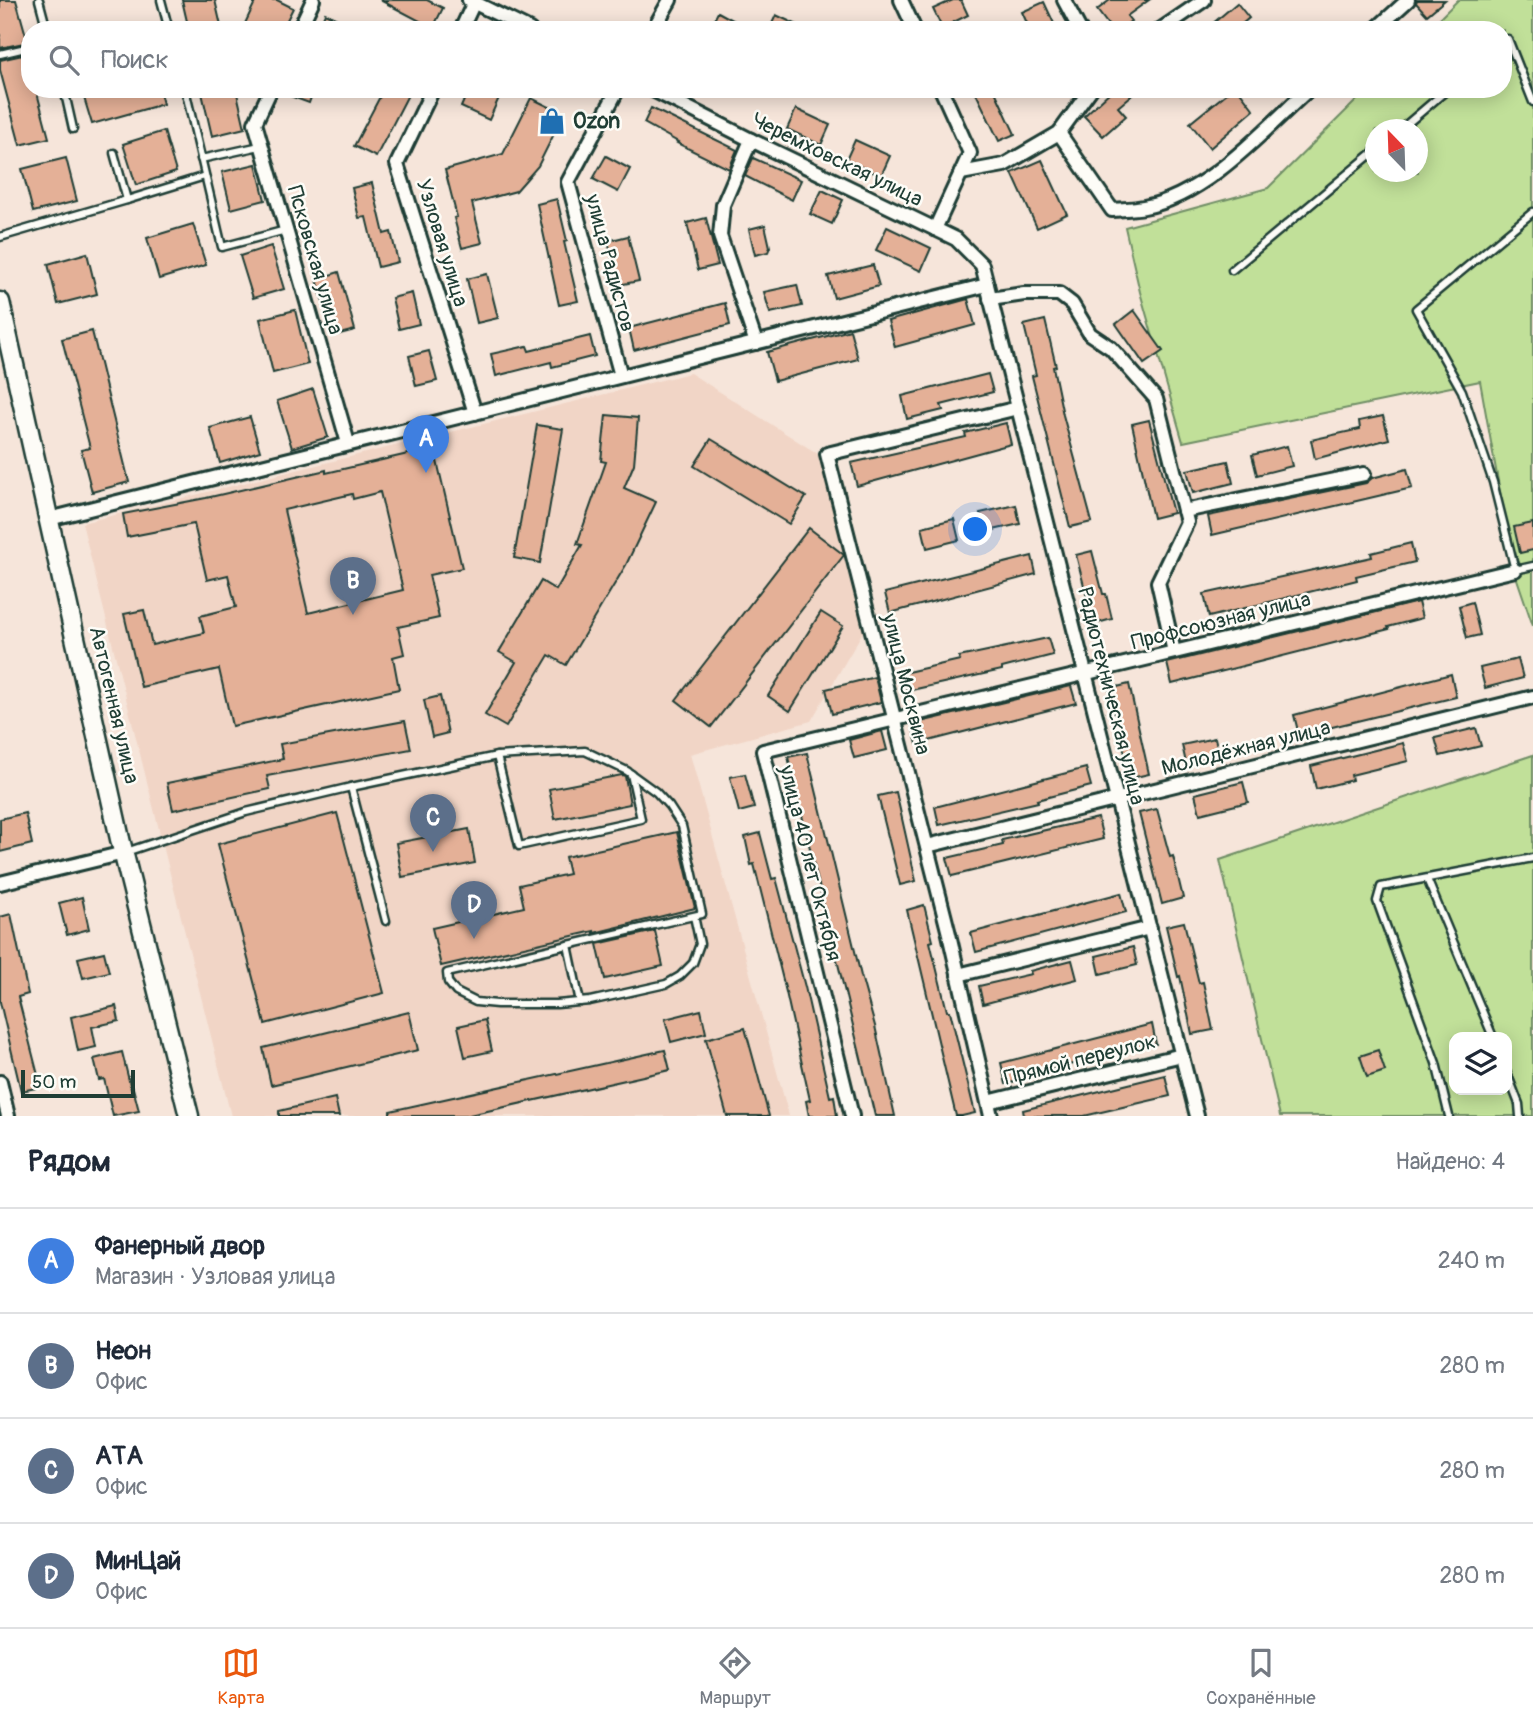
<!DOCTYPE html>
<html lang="ru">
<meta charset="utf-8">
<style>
:root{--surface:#fff;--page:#f6f6f7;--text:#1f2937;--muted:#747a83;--line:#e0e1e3;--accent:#ea580c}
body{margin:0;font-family:Pangolin,sans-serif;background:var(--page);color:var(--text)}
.controls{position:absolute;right:21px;bottom:21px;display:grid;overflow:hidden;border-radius:14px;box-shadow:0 4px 18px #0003}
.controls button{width:63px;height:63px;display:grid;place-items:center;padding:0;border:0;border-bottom:2px solid var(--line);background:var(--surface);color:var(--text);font:35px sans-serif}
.compass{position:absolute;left:1365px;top:119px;width:63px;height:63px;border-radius:50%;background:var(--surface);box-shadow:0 4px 18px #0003;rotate:337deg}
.scale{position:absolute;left:21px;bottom:18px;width:114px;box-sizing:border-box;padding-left:7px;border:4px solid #1f3d34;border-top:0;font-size:19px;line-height:24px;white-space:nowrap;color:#1f3d34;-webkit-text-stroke:5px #fdfcf7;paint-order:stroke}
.you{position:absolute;left:976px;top:530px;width:24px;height:24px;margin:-18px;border:5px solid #fff;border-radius:50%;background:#1a73e8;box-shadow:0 0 0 10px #1a73e833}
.badge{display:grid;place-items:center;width:46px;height:46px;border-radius:50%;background:var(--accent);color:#fff;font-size:23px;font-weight:700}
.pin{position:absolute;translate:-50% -58px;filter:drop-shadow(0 2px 4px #0008)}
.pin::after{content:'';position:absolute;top:37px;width:24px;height:21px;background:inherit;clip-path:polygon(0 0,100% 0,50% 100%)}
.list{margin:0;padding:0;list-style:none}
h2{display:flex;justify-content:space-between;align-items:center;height:91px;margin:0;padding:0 28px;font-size:30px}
h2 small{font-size:23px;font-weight:400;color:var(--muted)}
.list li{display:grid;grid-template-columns:46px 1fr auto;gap:21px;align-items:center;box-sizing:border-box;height:105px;padding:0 28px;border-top:2px solid var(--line)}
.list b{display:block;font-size:26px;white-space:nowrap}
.list p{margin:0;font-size:23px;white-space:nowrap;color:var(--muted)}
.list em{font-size:23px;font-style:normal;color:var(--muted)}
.icon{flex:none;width:38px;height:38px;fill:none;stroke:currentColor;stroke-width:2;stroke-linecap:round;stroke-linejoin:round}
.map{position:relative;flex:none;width:1533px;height:1116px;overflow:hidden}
.search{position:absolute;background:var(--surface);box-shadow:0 4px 18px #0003;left:21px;right:21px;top:21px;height:77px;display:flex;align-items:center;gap:18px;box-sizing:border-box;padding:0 24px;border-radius:28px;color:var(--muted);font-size:26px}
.sheet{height:511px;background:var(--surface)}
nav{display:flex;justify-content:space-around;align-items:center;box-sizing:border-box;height:98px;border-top:2px solid var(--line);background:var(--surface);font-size:19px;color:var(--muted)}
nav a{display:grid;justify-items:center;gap:4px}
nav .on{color:var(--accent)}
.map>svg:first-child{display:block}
.built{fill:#f1d5c6}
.green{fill:#c1e099;stroke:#708e66;stroke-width:2;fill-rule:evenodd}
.building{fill:#e4b097;stroke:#1f3d34;stroke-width:2;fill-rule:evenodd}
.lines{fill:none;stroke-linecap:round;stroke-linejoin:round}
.lane-casing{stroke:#1f3d34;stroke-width:11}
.street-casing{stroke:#1f3d34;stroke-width:18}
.secondary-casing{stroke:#1f3d34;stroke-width:23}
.lane{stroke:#fdfcf7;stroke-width:6}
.street{stroke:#fdfcf7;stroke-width:12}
.secondary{stroke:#fdfcf7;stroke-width:18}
.labels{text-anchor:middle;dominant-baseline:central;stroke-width:5;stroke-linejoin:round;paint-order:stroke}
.poi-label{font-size:21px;font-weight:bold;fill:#1f3d34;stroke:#fdfcf7;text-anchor:start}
.street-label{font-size:21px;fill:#1f3d34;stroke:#fdfcf7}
</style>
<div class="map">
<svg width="1533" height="1116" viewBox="0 0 1533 1116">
<rect width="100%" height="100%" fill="#f6e5da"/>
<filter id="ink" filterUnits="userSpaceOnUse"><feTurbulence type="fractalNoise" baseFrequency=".0143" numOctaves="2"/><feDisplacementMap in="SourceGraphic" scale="14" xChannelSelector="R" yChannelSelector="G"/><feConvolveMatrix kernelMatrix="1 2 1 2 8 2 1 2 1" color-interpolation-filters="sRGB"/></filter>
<g filter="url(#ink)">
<polygon class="built" points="690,373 826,459 871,618 811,721 690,754 789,1116 231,1116 82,523"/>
<g class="green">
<path d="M1458 0H1533V626L1514 570 1480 381 1183 442 1140 292 1125 227 1268 188 1368 89H1503V30H1428ZM1376 130H1418V172H1376Z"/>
<path d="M1533 755V1116H1280L1220 860ZM1454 1037H1507V1090H1454Z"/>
</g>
<g class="building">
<polygon points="0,0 16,0 27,39 24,40 24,43 0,48"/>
<polygon points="182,0 215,0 221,26 205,30 189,30"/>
<polygon points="256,0 277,0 293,8 282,30 242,30"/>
<polygon points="380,0 427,0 443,8 433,28"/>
<polygon points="953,0 961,0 968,15 942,28 933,9"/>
<polygon points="1110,0 1149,0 1127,16 1131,21 1119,30 1112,30 1097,10"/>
<polygon points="1417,0 1445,0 1427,15 1416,3"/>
<polygon points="1044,2 1057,30 1030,30 1022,12"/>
<polygon points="1237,3 1249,18 1235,30 1205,30"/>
<polygon points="718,12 751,30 709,30"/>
<polygon points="325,13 359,30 317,30"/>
<polygon points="776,15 808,30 769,30"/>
<polygon points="27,54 30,64 30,89 36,89 49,138 20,145 0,70 0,60"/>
<polygon points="89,89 159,89 163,104 92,124 82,91"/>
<polygon points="217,89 236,89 245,128 212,136 202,93"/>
<polygon points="280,89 314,89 309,103 279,92"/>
<polygon points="384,89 411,89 376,157 354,146"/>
<polygon points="469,89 503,89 489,120 461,107"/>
<polygon points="974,89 994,89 1015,134 999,141"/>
<polygon points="1113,89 1139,89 1118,107 1126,116 1103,136 1084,116"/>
<polygon points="1232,89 1238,89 1254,110 1210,148 1190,123"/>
<polygon points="531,98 564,114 538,166 516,191 472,203 482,243 462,248 454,218 457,217 445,170 503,154"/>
<polygon points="651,108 737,150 729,169 677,143 678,142 644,123"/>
<polygon points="796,109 830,125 821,145 787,129"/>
<polygon points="164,131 176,172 136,185 123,144"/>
<polygon points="855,140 890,156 881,176 846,160"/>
<polygon points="606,156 630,169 618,192 593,179"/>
<polygon points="66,158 77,201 33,212 22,169"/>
<polygon points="753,158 801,180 792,200 745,176"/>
<polygon points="1042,160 1067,214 1037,228 1012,173"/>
<polygon points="256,164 265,200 231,209 222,172"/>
<polygon points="372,183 384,234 391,232 398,262 378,267 366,217 359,218 352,188"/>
<polygon points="822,190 843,200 832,224 810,214"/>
<polygon points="557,199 567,241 564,242 578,301 559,305 537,204"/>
<polygon points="706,218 718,265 698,270 687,223"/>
<polygon points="193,224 206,265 159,279 147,238"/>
<polygon points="765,225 770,247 768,252 755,255 749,229"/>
<polygon points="887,227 931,248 921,271 876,250"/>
<polygon points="628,236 639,281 618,285 608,241"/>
<polygon points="271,246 284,289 253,298 240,256"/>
<polygon points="87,253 97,294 58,304 48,264"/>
<polygon points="873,265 879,286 834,298 828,276"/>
<polygon points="339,272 355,330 332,336 317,279"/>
<polygon points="487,274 498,318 477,323 467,279"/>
<polygon points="797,285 802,306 770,313 764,292"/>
<polygon points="412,293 419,324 399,329 392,298"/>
<polygon points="968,299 975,325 895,347 888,321"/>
<polygon points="725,303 730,325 634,350 629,328"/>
<polygon points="295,310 308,364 273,373 260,319"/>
<polygon points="1134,310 1163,351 1144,364 1116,324"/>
<polygon points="1045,320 1056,366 1053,367 1063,415 1092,522 1070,527 1032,376 1036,375 1024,325"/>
<polygon points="850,330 858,359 775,381 767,352"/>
<polygon points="92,331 129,482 92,492 81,450 90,448 62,339"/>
<polygon points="590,336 595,356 552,367 551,362 496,376 491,354 527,346 529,351"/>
<polygon points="429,351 437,381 416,386 409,356"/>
<polygon points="988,374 993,392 941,405 943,410 907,419 902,396"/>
<polygon points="313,389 328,437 292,448 277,401"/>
<polygon points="606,415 638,418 634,464 624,488 656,502 626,565 566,665 549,655 506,727 485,715 516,662 499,652 541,581 556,590 582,545 577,544 606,462 601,461"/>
<polygon points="1383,416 1389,439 1315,459 1311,440 1360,429 1359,421"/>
<polygon points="250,417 260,451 220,463 210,428"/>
<polygon points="1149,420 1173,513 1153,518 1132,424"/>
<polygon points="1006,423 1011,444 857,486 851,463 966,437 965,433"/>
<polygon points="537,425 563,429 540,563 514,558"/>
<polygon points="711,439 806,497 789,524 694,466"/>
<polygon points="1287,446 1292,466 1257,475 1252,455"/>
<path d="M434 448 462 568 429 575 439 618 398 627 404 654 393 657 399 689 232 726 219 669 141 687 124 614 144 610 152 645 204 633 200 616 236 607 228 575 207 580 194 524 127 537 123 514 206 498 326 470V473ZM380 492 403 590 308 613 284 510 352 494 353 499Z"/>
<polygon points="1228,461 1233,483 1193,493 1187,470"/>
<polygon points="1407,469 1412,488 1212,535 1208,516 1366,483 1372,478"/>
<polygon points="1016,505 1020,524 984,532 980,513"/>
<polygon points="954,519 959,540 927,548 922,527"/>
<polygon points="1533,523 1533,550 1520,553 1514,527"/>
<polygon points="809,528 844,555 711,727 676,700"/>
<polygon points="1411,543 1415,562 1356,576 1357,580 1209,617 1204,594 1372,557 1371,553"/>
<polygon points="1092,551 1103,594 1106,594 1112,619 1094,624 1076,555"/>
<polygon points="1032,556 1036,574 890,613 885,593"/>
<polygon points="1418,602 1422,618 1388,627 1389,629 1172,684 1167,663"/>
<polygon points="1472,602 1480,635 1467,638 1459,606"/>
<polygon points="821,612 843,626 790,711 768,696"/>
<polygon points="1048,638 1053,655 1002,668 1002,670 907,691 903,673 960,660 959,657"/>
<polygon points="1518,659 1523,678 1485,688 1480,668"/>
<polygon points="1451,674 1456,697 1299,735 1294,715"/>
<polygon points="875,677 881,702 832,714 826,689"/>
<polygon points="1129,684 1149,774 1131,778 1109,689"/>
<polygon points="1071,686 1076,703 917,744 912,724"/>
<polygon points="440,696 448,733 432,737 424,700"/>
<polygon points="405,721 411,749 267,776 270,789 173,810 167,783 283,759 280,744"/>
<polygon points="1476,728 1481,746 1440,756 1435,738"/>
<polygon points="882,731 887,750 854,758 849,740"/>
<polygon points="1215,738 1219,755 1186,763 1182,745"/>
<polygon points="1403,743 1408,761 1351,775 1352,780 1316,789 1311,766"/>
<polygon points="807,753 861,976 875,1026 895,1116 875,1116 814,865 788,757"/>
<polygon points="1086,768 1091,786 1037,800 1038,802 939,825 935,807"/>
<polygon points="745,774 754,808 739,812 730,777"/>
<polygon points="622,775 625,776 630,804 555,819 549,789"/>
<polygon points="1243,782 1248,802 1200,814 1195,794"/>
<polygon points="896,792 916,881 900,885 878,796"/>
<polygon points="1157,809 1170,857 1173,856 1183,898 1162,904 1139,813"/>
<polygon points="25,813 32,844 0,852 0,819"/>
<polygon points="337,813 384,993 265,1024 218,844"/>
<polygon points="1098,818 1103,839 952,876 947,858 1003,845 1002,840"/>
<polygon points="469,829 475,863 402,877 396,843"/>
<polygon points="677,832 695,908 594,933 594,931 441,966 432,928 524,907 519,885 569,874 565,857"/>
<polygon points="760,833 772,879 776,878 805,987 830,1097 834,1096 837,1116 809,1116 806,1101 810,1100 786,992 754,864 751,865 745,837"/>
<polygon points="1121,893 1126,912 976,952 971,933"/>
<polygon points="82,897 89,929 67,935 59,903"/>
<polygon points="924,905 933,941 930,942 947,1011 950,1011 975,1113 962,1116 956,1116 907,910"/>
<polygon points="11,914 28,994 18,997 41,1087 21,1091 0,1002 0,917"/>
<polygon points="1184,922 1199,983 1203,982 1213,1030 1192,1034 1180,976 1178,977 1166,926"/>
<polygon points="655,931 663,966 605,979 597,944"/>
<polygon points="1133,947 1137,965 1100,974 1096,956"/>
<polygon points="104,952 109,972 83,978 78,958"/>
<polygon points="1072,960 1077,979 983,1004 979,986 1031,974 1030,971"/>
<polygon points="116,1006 119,1021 92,1027 96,1047 78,1051 71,1017"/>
<polygon points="701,1010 706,1033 671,1042 665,1019"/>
<polygon points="409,1012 418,1050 271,1085 263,1048"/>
<polygon points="485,1020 492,1051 465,1057 458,1026"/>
<polygon points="1152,1024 1156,1044 1044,1071 1045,1074 1006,1084 1001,1063"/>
<polygon points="745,1028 769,1116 727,1116 706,1039"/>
<polygon points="665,1050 670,1070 465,1116 390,1116 390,1111"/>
<polygon points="1378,1050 1385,1071 1367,1077 1360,1056"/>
<polygon points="122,1052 131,1089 133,1088 139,1111 113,1116 104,1079 99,1080 94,1059"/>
<polygon points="1165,1075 1170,1096 1084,1116 1024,1116 1023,1110"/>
<polygon points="335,1098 339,1116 279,1116 279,1111"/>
</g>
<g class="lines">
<defs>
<g id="lane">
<polyline points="39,0 47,30"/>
<polyline points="161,0 169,30"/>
<polyline points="1503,43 1508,39 1533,102"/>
<polyline points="0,54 30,47"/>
<polyline points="64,89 73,129"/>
<polyline points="185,89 222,247 286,230"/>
<polyline points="1400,130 1448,89"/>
<polyline points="114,153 127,200 205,176"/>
<polyline points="201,159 260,146"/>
<polyline points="1533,212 1416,309 1462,391 1493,482 1515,570 1533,566"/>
<polyline points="0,237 127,200"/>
<polyline points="1232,270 1376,150"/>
<polyline points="497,756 585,751 627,771 656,792 669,806 682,826 702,914 447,973 448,982 456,992 476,1002 497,1004 557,1004 590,1001 666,984 680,976 693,963 700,944 694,916"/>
<polyline points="351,787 497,756 519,846 641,819 631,774"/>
<polyline points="126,852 246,812 351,787 386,921"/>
<polyline points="1427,879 1493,1037"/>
<polyline points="568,945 580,1002"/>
<polyline points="1507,1073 1519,1104 1520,1116"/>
<polyline points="1449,1116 1436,1063 1377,901 1381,887 1533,858"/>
</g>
<g id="street">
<polyline points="469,0 530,30"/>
<polyline points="901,0 915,30"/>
<polyline points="1064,0 1080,30"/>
<polyline points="299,30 313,0"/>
<polyline points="461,30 475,0"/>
<polyline points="653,30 670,0"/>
<polyline points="1160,30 1204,0"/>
<polyline points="1375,30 1408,0"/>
<polyline points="271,89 255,123 348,443"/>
<polyline points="433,89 397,164 475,413"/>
<polyline points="618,89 568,182 621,376"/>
<polyline points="651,89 751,140 956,239 982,265 1197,1116"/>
<path d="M1059 133 1112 210C1123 209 1134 209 1144 207 1206 196 1264 130 1309 89"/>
<polyline points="751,140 723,205 720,236 756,343"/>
<polyline points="961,173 1004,165 1059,133 1091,89"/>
<polyline points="935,229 970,153 941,89"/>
<polyline points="990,299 1024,294 1059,294 1072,304 1090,334 1111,348 1156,399 1187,522 1158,582 1174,652"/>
<polyline points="1184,511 1364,474"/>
<polyline points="49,519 987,285"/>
<polyline points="927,846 1533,697"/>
<polyline points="0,883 124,853"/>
<polyline points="958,975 1150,928"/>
<polyline points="0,1082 8,1116"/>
<polyline points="988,1102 1182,1055"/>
<polyline points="852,1116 763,751 1515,570"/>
<polyline points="991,1116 949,934 827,454 1018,408"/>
</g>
<polyline id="secondary" points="0,302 120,839 189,1116"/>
</defs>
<use href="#lane" class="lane-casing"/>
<use href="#street" class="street-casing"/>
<use href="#secondary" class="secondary-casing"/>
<use href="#lane" class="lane"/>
<use href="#street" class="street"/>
<use href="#secondary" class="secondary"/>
</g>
</g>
<defs>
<symbol id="shop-bare" viewBox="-9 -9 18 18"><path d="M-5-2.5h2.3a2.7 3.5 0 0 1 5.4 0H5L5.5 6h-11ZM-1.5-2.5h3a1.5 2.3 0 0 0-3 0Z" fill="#1f6fb2" stroke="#fdfcf7" stroke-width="2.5" paint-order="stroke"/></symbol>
</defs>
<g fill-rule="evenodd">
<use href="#shop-bare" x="533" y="102" width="38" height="38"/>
</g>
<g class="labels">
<g class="poi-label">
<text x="573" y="121">Ozon</text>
</g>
<g class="street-label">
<text transform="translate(837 160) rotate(26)">Черемховская улица</text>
<text transform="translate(442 243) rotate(73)">Узловая улица</text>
<text transform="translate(315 260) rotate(74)">Псковская улица</text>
<text transform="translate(610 263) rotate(75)">улица Радистов</text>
<text transform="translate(1221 621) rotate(-14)">Профсоюзная улица</text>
<text transform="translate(906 684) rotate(76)">улица Москвина</text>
<text transform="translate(1111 696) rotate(76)">Радиотехническая улица</text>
<text transform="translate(114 705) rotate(77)">Автогенная улица</text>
<text transform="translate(1246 748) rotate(-14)">Молодёжная улица</text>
<text transform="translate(810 863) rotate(76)">улица 40 лет Октября</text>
<text transform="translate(1080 1060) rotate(-14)">Прямой переулок</text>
</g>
</g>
</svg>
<div class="controls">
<button><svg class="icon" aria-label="layers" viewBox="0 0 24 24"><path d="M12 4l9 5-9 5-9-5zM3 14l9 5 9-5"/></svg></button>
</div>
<svg class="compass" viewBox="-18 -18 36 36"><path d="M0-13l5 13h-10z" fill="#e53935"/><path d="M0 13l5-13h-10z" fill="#747a83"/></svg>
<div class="scale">50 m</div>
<div class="you"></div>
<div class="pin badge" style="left:426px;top:473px;background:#3f7fe0">A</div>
<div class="pin badge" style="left:353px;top:615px;background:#5c6f8a">B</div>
<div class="pin badge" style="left:433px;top:852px;background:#5c6f8a">C</div>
<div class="pin badge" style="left:474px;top:939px;background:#5c6f8a">D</div>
<div class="search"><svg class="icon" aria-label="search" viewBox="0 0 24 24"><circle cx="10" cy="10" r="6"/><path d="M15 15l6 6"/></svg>Поиск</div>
</div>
<section class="sheet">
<h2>Рядом<small>Найдено: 4</small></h2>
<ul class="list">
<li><span class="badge" style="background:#3f7fe0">A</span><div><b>Фанерный двор</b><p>Магазин · Узловая улица</p></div><em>240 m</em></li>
<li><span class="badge" style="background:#5c6f8a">B</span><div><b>Неон</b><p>Офис</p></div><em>280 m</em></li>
<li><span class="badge" style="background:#5c6f8a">C</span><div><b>АТА</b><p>Офис</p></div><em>280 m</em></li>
<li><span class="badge" style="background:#5c6f8a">D</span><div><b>МинЦай</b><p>Офис</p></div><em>280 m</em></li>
</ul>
</section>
<nav>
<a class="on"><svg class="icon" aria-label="map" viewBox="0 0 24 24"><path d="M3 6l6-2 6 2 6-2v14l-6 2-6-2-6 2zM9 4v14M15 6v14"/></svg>Карта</a>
<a><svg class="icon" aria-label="directions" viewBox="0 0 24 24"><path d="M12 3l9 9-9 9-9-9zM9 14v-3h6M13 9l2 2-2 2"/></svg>Маршрут</a>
<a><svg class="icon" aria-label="saved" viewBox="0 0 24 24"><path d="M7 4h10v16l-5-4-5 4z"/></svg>Сохранённые</a>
</nav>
